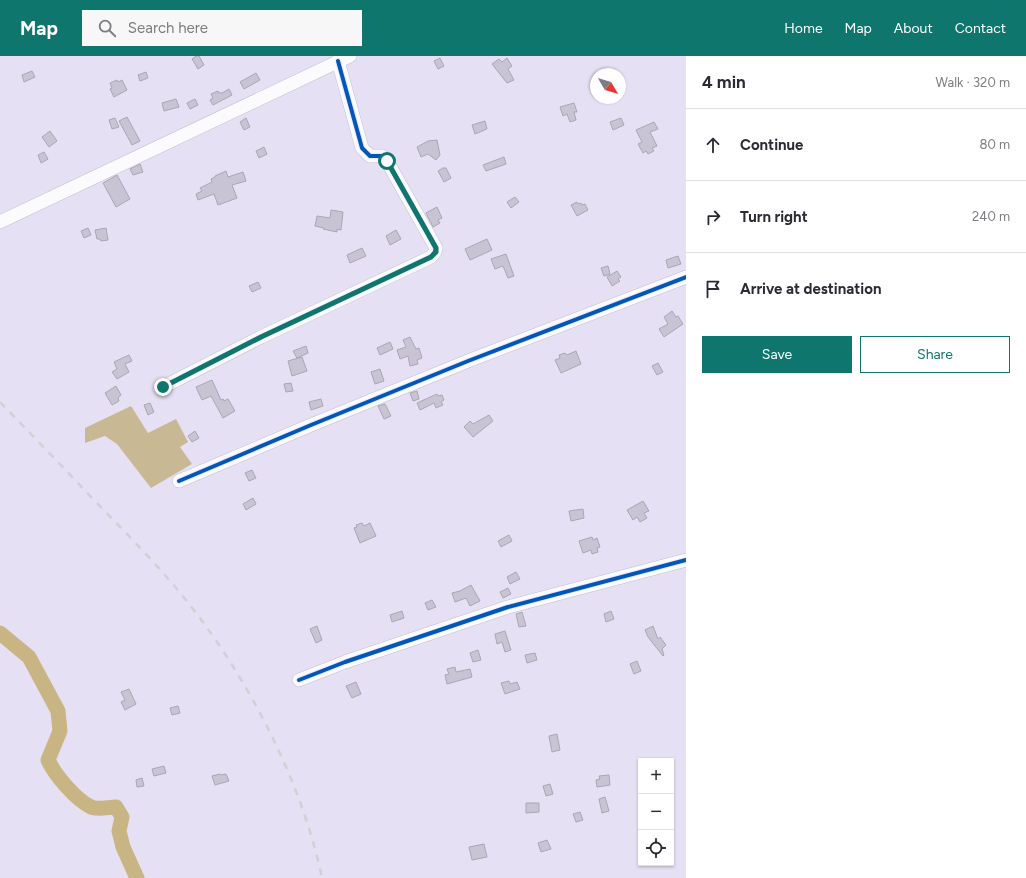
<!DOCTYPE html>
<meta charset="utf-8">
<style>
:root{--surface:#fff;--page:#f7f7f7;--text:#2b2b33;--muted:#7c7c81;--line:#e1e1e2;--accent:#0f766e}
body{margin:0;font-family:Figtree,sans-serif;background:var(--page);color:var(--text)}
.controls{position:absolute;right:12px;bottom:12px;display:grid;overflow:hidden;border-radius:0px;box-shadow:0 1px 3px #0004}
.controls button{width:36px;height:36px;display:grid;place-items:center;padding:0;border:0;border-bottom:1px solid var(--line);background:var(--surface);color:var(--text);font:20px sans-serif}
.compass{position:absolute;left:590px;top:12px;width:36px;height:36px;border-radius:50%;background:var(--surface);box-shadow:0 1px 3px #0004;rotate:128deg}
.stop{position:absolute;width:12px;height:12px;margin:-9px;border:3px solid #0f766e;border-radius:50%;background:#fff}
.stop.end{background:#0f766e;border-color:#fff;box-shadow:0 1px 4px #0008}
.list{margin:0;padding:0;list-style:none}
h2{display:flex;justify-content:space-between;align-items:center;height:52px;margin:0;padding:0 16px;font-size:17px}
h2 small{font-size:13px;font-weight:400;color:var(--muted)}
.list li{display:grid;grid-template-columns:26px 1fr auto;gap:12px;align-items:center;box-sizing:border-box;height:72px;padding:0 16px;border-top:1px solid var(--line)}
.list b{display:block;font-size:15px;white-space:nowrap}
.list em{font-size:13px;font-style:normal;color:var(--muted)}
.actions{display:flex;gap:8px;padding:12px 16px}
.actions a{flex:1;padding:9px 0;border:1px solid var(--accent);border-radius:0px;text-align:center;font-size:14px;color:var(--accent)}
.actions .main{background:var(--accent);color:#fff}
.icon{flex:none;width:22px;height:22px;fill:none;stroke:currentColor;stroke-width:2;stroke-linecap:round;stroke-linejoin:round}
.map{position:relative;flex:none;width:686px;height:822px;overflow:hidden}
header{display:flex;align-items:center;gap:24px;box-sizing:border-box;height:56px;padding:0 20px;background:var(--accent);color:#fff}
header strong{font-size:19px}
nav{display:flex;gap:22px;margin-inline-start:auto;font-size:14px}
.search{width:280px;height:36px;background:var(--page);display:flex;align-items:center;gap:10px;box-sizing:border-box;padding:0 14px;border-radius:0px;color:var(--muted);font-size:15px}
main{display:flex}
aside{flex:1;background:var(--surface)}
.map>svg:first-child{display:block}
.forest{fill:#c9b894}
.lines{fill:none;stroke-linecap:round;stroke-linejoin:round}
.river{stroke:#c9b583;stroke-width:15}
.building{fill:#c8c4d3;stroke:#aaa6b4}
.minor-casing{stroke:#c2bfcd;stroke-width:14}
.minor{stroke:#fbfafd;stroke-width:13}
.rail{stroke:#d1d0d5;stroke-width:2.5;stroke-dasharray:7 7;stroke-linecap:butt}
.cycleway-casing{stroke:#ede8fd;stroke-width:6}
.cycleway{stroke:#0057b8;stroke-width:4}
.route{stroke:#0f766e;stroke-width:5}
</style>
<header>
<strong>Map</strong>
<div class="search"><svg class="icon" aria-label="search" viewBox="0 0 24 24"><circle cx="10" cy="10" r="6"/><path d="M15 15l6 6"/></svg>Search here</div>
<nav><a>Home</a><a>Map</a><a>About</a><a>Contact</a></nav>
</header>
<main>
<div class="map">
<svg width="686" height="822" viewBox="0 0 686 822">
<rect width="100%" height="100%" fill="#e5e0f3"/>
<polygon class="forest" points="131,350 148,377 176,363 188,386 180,391 192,408 151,432 117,388 105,380 85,387 85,372"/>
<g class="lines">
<path class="river" d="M0 577 29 601 58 655 60 675 48 704C55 719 75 743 91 751 97 754 109 751 116 751L122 761 119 775 123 791 137 822"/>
</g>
<g class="building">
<polygon points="196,0 199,0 204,9 198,13 192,3"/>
<polygon points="440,2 444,10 438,13 434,5"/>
<polygon points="507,2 512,10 508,13 514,24 507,27 492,8 499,3 502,6"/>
<polygon points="32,15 35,21 24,26 22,19"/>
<polygon points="146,16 148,22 140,25 138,19"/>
<polygon points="256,17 260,24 244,33 240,26"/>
<polygon points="117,24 118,26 122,24 127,34 114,41 110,33 112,32 110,27"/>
<polygon points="229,33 232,39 213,49 210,44 213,42 211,38 218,35 219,37 222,37"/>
<polygon points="176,43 179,51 164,55 162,47"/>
<polygon points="195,43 198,49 190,53 187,47"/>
<polygon points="574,47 577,56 574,56 576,64 570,66 567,58 563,60 560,51"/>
<polygon points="127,61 140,85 132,89 119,65"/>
<polygon points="115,62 119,71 112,73 109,64"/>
<polygon points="246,62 250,71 244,74 240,66"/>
<polygon points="621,62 624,69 613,74 610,66"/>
<polygon points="485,65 487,73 475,78 472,69"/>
<polygon points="654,66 658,73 650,76 657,90 652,92 654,95 648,98 646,95 643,97 638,88 642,86 636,74"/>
<polygon points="50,75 57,85 49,91 42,81"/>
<polygon points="437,84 440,99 436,104 428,98 421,101 417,91 428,85"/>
<polygon points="264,91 267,98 259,102 256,95"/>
<polygon points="44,96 48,103 41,107 38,99"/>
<polygon points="504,101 506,108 486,115 483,109"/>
<polygon points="140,108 143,116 133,119 130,113"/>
<polygon points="443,112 446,112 451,122 444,126 438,115"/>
<polygon points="226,115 228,121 243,116 246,125 232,129 237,142 218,149 214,138 198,144 196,138 202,135 200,132 212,126 211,123 215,121 215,120"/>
<polygon points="117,119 130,143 116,151 103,127"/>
<polygon points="515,141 519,146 511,152 507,146"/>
<polygon points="577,146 578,148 581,147 582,149 585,148 588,154 577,160 571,149"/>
<polygon points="437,151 442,162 438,164 440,167 433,171 426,157"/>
<polygon points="331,154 343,156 341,174 337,173 337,176 323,173 324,172 315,170 317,160 330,162"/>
<polygon points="88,172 91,179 84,182 81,175"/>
<polygon points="106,172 108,184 101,185 100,183 97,183 95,174"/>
<polygon points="396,174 401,183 390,189 386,180"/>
<polygon points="487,183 492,194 470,204 465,193"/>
<polygon points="362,192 366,200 350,207 347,199"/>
<polygon points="506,198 514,220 508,222 503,210 495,213 491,203"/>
<polygon points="678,200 681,208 668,212 666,204"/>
<polygon points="608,210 610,218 604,220 601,212"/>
<polygon points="617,215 621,221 618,223 620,225 612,230 607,221"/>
<polygon points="258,226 261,232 252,236 249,230"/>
<polygon points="672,255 676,261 678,260 683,268 664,281 659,273 668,268 664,261"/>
<polygon points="410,281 416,293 419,292 422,302 417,304 418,308 410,310 408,300 400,303 397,294 406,291 403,284"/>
<polygon points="390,286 393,293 380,299 377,292"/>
<polygon points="306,290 308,297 297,302 293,295"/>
<polygon points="576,295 581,308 561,317 555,304 560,302 559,299 565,297 567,299"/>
<polygon points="129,299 132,305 125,308 129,316 117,323 112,316 117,313 114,306"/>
<polygon points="302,301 307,315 292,320 288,305"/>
<polygon points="658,307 663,316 657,319 652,310"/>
<polygon points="380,313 384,325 375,328 371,316"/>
<polygon points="212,324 221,344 223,343 224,345 228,343 235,355 223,362 211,340 202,344 196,331"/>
<polygon points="291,327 293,335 286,336 284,328"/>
<polygon points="116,330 121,339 118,342 119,345 112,349 105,337"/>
<polygon points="417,335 419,343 413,345 410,337"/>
<polygon points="437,338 438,340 442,339 444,344 441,346 443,349 436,352 434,347 420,354 417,347"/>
<polygon points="321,343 323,350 311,354 309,346"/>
<polygon points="150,347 154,356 148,359 144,349"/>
<polygon points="385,348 391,360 384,363 378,350"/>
<polygon points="489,359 493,365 473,381 464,371 470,365 473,368"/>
<polygon points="195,375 199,382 192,386 188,380"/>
<polygon points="252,414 256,422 249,425 245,417"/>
<polygon points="253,442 256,448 246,454 243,448"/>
<polygon points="643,445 649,455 644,457 647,462 640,466 637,461 633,464 627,454"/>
<polygon points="583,453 584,462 571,465 569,455"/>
<polygon points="362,467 364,470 370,467 376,480 360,487 354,472 357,471 356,469"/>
<polygon points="509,479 512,485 501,491 498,485"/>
<polygon points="592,481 593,484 597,482 600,491 597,492 598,496 592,498 591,494 583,497 579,485"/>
<polygon points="516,516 520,523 510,528 507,521"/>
<polygon points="471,529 480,545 470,550 466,542 455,546 452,537 460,535"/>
<polygon points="508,532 511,538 503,542 500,536"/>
<polygon points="432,544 436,551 428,554 425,547"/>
<polygon points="402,555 404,562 392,566 390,559"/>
<polygon points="611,555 614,563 606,566 604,558"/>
<polygon points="522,556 526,570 519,571 516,558"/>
<polygon points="317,570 322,584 316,587 310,573"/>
<polygon points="653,570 658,583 660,581 666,589 662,593 664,599 663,600 648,581 645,574"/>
<polygon points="505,575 511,594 505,596 502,586 497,588 495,578"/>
<polygon points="478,594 481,604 473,606 470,597"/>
<polygon points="535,597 537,604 527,607 525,599"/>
<polygon points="637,605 641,615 634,618 630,608"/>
<polygon points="455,611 456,616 470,613 472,621 447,628 445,619 449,618 447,613"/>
<polygon points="509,625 510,628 517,626 520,633 505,638 501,627"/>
<polygon points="356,626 361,638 352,642 346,630"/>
<polygon points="129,633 136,648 125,654 121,646 125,644 121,636"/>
<polygon points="178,650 180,657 172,659 170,652"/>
<polygon points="557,678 560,694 552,696 549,680"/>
<polygon points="164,710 166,717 154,720 152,713"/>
<polygon points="220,718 221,719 226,718 229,725 215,729 212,720"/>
<polygon points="609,719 610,729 597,731 596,724 600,723 599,720"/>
<polygon points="142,722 144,730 137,731 136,724"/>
<polygon points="550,728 553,738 546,740 543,730"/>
<polygon points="605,741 609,755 602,757 599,743"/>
<polygon points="526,747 539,747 539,756 526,757"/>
<polygon points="580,756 583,764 576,766 573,758"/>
<polygon points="547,784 551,793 541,796 538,787"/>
<polygon points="484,788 487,801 472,804 469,791"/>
</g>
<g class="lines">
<defs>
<g id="minor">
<polyline points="0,166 350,0"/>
<polyline points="163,331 261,281 431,201 435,196 436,192 387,105 382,100 370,100 362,92 338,5"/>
<polyline points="179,425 311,369 468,305 686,221"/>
<polyline points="299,624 345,606 508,551 686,504"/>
</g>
</defs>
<use href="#minor" class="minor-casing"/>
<use href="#minor" class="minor"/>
<path class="rail" d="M0 346C31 378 62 410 92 442 121 472 150 501 177 533 243 612 301 721 322 822"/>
<defs>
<g id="cycleway">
<polyline points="163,331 261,281 431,201 435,196 436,192 387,105 382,100 370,100 362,92 338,5"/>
<polyline points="179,425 311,369 468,305 686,221"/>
<polyline points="299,624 345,606 508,551 686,504"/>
</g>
</defs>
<use href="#cycleway" class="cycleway-casing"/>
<use href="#cycleway" class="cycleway"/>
</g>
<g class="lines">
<polyline class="route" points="163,331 261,281 431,201 436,196 436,192 387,105"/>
</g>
</svg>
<div class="controls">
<button>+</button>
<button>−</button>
<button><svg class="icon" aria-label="locate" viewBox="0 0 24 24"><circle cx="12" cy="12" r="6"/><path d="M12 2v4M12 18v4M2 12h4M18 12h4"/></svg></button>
</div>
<svg class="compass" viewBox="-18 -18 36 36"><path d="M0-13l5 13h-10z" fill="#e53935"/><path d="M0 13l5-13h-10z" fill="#7c7c81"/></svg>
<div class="stop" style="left:387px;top:105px"></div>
<div class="stop end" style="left:163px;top:331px"></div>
</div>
<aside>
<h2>4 min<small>Walk · 320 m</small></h2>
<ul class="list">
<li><svg class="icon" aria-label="ahead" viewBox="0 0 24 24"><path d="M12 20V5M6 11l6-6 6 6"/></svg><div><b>Continue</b></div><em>80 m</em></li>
<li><svg class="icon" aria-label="right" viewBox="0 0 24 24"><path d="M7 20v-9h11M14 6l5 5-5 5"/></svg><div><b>Turn right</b></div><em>240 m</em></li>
<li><svg class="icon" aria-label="arrive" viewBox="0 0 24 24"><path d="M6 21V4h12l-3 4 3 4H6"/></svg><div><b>Arrive at destination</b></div></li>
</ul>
<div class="actions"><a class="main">Save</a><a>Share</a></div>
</aside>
</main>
